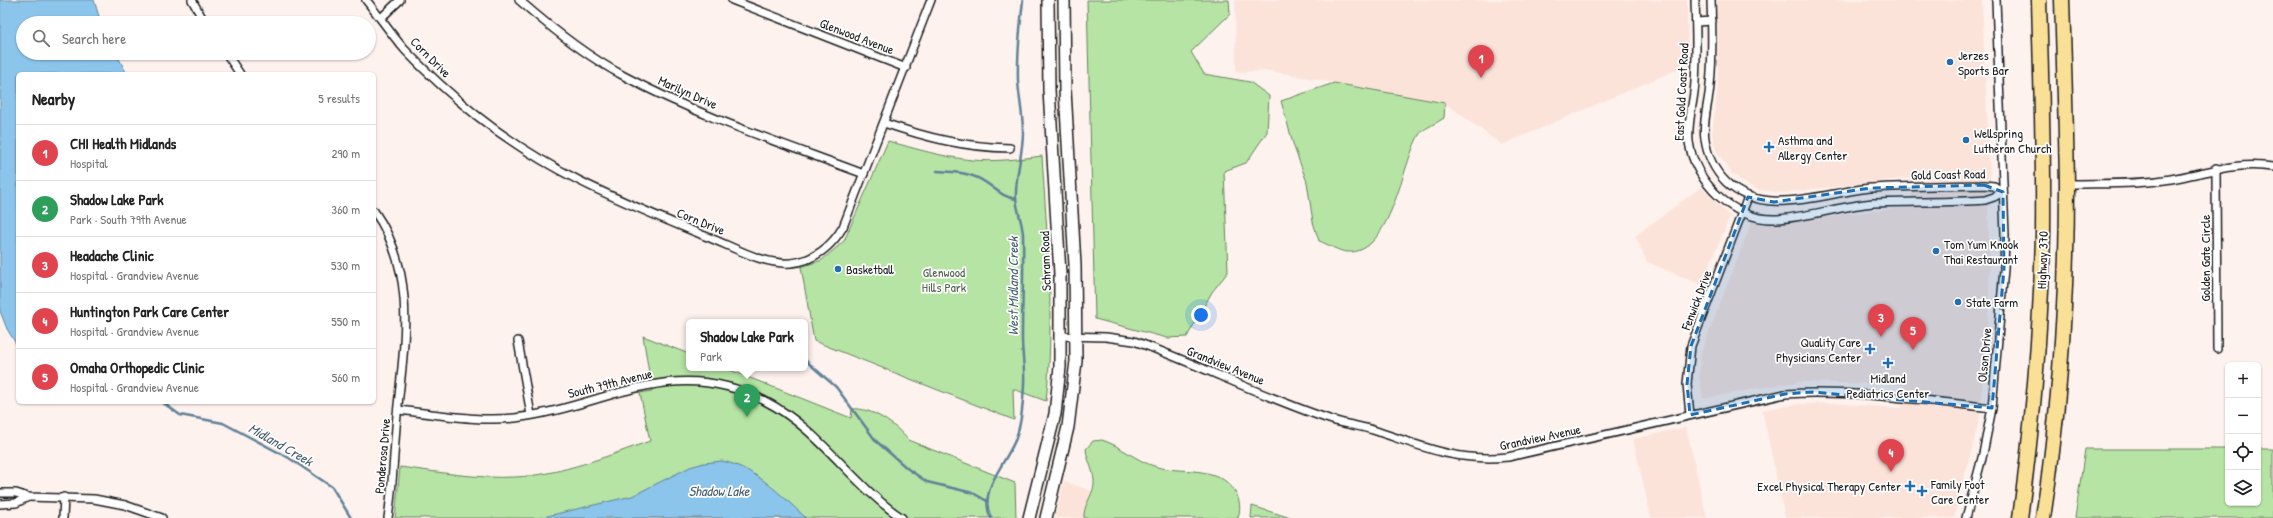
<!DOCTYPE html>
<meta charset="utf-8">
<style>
:root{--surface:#fff;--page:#f6f6f6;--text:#222;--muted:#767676;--line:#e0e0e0;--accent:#1f6fb2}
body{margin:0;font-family:"Patrick Hand",sans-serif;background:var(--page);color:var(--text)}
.controls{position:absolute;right:12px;bottom:12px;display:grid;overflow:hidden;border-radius:6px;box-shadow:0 1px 3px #0004}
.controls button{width:36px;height:36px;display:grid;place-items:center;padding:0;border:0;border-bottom:1px solid var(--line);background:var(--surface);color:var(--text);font:20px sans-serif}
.you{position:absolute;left:1201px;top:315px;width:14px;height:14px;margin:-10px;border:3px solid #fff;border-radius:50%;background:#1a73e8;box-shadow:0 0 0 6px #1a73e833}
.badge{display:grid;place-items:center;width:26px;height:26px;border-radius:50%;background:var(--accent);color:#fff;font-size:13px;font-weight:700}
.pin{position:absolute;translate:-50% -33px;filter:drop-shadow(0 1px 2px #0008)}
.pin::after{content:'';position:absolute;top:21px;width:14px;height:12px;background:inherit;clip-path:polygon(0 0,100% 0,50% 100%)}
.popup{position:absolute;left:686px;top:319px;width:122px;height:52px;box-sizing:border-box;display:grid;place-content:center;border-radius:6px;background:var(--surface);filter:drop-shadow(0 1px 3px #0005);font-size:13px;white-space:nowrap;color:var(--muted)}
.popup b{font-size:15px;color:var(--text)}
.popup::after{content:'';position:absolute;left:50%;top:100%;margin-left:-8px;border:8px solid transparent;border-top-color:var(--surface)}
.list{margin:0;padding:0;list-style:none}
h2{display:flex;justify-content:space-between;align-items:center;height:52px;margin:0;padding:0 16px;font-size:17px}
h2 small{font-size:13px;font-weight:400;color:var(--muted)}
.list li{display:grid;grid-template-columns:26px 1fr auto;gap:12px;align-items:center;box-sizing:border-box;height:56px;padding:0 16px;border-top:1px solid var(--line)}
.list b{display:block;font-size:15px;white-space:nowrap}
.list p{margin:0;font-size:13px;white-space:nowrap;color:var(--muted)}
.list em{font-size:13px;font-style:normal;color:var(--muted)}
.icon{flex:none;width:22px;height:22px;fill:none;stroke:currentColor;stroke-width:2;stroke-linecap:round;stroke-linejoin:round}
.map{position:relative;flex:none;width:2273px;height:518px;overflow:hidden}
.search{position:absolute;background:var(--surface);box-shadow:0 1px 3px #0004;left:16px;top:16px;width:360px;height:44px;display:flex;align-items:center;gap:10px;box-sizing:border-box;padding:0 14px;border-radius:22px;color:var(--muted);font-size:15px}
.panel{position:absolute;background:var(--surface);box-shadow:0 1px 3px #0004;left:16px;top:72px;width:360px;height:332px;border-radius:6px}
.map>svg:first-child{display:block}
.built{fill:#fce3da}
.green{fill:#b5e4a4;stroke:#688060}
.water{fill:#8cc5eb;stroke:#5f8198}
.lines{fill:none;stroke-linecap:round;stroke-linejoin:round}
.stream{stroke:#5f8198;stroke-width:2.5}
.street-casing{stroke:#1c1c1c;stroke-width:10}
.secondary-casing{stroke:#1c1c1c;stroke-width:14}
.highway-casing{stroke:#1c1c1c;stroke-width:17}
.street{stroke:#fff;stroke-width:7}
.secondary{stroke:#fff;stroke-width:11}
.highway{stroke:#fadf96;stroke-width:14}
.marked{fill:#1f6fb2;fill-opacity:0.2;stroke:#1f6fb2;stroke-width:3;stroke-dasharray:8 5;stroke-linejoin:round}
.poi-dot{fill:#1f6fb2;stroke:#fff;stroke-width:1.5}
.labels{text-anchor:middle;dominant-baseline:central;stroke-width:3.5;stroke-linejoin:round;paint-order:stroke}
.street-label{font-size:13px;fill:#1c1c1c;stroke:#fff}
.poi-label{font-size:13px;fill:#1c1c1c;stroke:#fff;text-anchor:start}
.park-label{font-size:13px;fill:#52624c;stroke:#fff}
.water-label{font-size:14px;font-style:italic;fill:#49606f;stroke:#fff}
</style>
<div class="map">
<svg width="2273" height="518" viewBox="0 0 2273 518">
<rect width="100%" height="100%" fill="#fef2ee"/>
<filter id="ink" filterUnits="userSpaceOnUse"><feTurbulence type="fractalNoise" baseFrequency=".025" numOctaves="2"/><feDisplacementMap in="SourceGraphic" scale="8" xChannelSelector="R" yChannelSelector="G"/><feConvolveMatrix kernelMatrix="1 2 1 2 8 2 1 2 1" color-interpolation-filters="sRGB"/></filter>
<g filter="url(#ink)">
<g class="built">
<polygon points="1235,0 1687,0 1688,65 1502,145 1445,103 1270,71 1236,72"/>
<polygon points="1717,0 1982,0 1990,175 1988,207 1990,269 1988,331 1979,421 1954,518 1785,518 1762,410 1797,404 1832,403 1902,408 1904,385 1802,382 1777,385 1703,399 1699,376 1701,352 1752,221 1788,223 1850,213 1913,207 1910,178 1781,193 1759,190 1749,186 1732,174 1716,150 1712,134 1718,87"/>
<polygon points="1701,187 1730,217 1701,285 1647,262 1635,236"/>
<polygon points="1686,427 1707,518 1651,518 1633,439"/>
<polygon points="1064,481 1164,518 1055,518"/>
</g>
<g class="green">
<polygon points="1087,0 1229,0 1230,14 1191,52 1204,74 1250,82 1269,96 1267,132 1246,163 1224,171 1228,272 1212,292 1187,337 1167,338 1095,319"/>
<path d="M1334 83 1445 103 1444 118C1437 123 1422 129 1419 135 1402 163 1391 255 1348 252 1339 252 1328 244 1319 241L1313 222 1307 182 1294 147 1281 101Z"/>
<path d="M888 141C916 149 943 157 972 160 995 162 1019 159 1042 156 1047 237 1055 320 1046 401L1013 389 1014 420 814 341 801 267 822 260 844 241Z"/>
<path d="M643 336 689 354V368H725L851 418 852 409C872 407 896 425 908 440L1015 483 1016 518H395L400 467C438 472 477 479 515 477 561 475 607 456 650 441L640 393 652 391Z"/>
<path d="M1102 440C1121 446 1135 460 1154 466 1180 475 1218 463 1235 492 1240 500 1241 508 1238 518H1084C1083 506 1092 497 1094 485 1095 472 1087 461 1086 449L1093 441Z"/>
<polygon points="2085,449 2228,449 2228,503 2258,503 2258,449 2273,449 2273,518 2075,518"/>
<polygon points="1252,506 1291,518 1292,518 1251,518"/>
</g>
<g class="water">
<polygon points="0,0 94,0 101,23 23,23 23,53 116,53 127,74 18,74 18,347 7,329 0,311"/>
<path d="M722 461C756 468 781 495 806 518H539L632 496 690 467 704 463Z"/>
</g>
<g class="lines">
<g class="stream">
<path d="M937 171C954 172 970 172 985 182 996 189 1002 197 1016 199"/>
<polyline points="805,360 836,387 876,441 908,469 927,482 973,493 987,501"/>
<polyline points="162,402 180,415 223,423 289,458 332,487 351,518"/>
<path d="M991 518C977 490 1007 463 1016 438 1022 421 1023 402 1024 384 1025 369 1022 354 1022 339 1022 304 1024 269 1023 234 1022 222 1017 210 1016 198 1015 175 1023 155 1023 132 1023 115 1019 98 1018 81 1017 53 1020 27 1023 0"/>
</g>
<defs>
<g id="street">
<polyline points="192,0 205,23"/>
<path d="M366 0C379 16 391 34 405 50 427 73 451 95 476 115 549 173 621 201 705 236 732 246 762 265 791 263 814 261 832 246 843 227L931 0"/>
<path d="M519 0C551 28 586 56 624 76 700 117 784 144 864 174"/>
<polyline points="732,0 906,68"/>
<path d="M1695 0C1696 27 1697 55 1695 82 1694 102 1687 122 1689 142 1695 183 1734 221 1777 219 1809 217 1841 206 1873 203 1910 201 1948 203 1985 200L1994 197 2003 192"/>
<path d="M1711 0C1712 28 1713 57 1710 85 1709 103 1702 121 1705 139 1707 155 1715 171 1726 182 1764 219 1825 192 1871 188 1909 186 1946 186 1984 185L1994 186 2003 192"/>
<polyline points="381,18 400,0"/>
<polyline points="1696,22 1712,21"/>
<polyline points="226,53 240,74"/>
<path d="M884 123C928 138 964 147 1010 148"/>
<polyline points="2216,168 2217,349"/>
<path d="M2067 184C2101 183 2137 185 2171 179 2206 173 2237 161 2273 167"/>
<path d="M374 211C418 273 404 344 397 415 394 449 393 484 388 518"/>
<path d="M1060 336 1106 337 1134 341C1201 365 1264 398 1332 420 1345 424 1359 426 1373 430 1422 446 1454 462 1508 457L1785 394C1853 390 1923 400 1992 408"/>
<polyline points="518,341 531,415"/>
<path d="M398 410C436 414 477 422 515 418 606 407 672 353 765 401 820 429 851 484 902 518"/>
<polyline points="1690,415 1687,384 1691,346 1748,197"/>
<polyline points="0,493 16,493 28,497 94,499 125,505 162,518"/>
<polyline points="0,504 16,503 28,497"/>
<polyline points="63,518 64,497"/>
<polyline points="1966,518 1983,454 1992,408 2004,269 2005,235 1996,0"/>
</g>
<g id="secondary">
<polyline points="1029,518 1055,414 1060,367 1060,274 1049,90 1048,0"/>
<polyline points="1046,518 1068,427 1076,361 1075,265 1065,90 1064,0"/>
</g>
<g id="highway">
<path d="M2020 518C2033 423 2041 328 2043 232 2044 155 2041 77 2039 0"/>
<path d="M2043 518C2060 408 2067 295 2067 184 2066 123 2064 61 2062 0"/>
</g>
</defs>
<use href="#street" class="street-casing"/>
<use href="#secondary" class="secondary-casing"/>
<use href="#highway" class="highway-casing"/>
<use href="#street" class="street"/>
<use href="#secondary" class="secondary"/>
<use href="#highway" class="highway"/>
</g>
</g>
<path class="marked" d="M1984 185 2003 192 2004 269 1992 408 1812 392 1785 394 1690 415 1687 384 1691 346 1748 197 1774 202 1871 188Z"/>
<g class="poi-dot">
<circle cx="1950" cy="62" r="4"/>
<circle cx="1966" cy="140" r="4"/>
<path d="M1767 141h4v4h4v4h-4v4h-4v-4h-4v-4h4z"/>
<circle cx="1936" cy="251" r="4"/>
<circle cx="838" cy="269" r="4"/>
<circle cx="1958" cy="302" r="4"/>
<path d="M1868 343h4v4h4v4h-4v4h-4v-4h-4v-4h4z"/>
<path d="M1886 357h4v4h4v4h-4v4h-4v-4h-4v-4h4z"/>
<path d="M1908 480h4v4h4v4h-4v4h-4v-4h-4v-4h4z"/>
<path d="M1920 485h4v4h4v4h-4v4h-4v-4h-4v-4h4z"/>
</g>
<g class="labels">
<g class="street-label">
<text transform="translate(857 36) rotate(21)">Glenwood Avenue</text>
<text transform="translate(431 57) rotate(45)">Corn Drive</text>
<text transform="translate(688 92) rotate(24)">Marilyn Drive</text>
<text transform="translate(1681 92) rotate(-87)">East Gold Coast Road</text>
<text transform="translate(1948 174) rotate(-1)">Gold Coast Road</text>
<text transform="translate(701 221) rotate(22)">Corn Drive</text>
<text transform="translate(2205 258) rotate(-90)">Golden Gate Circle</text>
<text transform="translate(2042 260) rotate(-88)">Highway 370</text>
<text transform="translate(1045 261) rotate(-92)">Schram Road</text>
<text transform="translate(1696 300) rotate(-69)">Fenwick Drive</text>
<text transform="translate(1984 355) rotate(-85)">Olson Drive</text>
<text transform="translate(1226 365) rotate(22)">Grandview Avenue</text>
<text transform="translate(610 383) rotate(-14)">South 79th Avenue</text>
<text transform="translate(1540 437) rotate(-12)">Grandview Avenue</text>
<text transform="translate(382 456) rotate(-85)">Ponderosa Drive</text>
</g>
<g class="poi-label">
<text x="1958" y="55">Jerzes<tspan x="1958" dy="15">Sports Bar</tspan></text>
<text x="1974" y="133">Wellspring<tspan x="1974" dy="15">Lutheran Church</tspan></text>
<text x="1778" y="140">Asthma and<tspan x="1778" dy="15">Allergy Center</tspan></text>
<text x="1944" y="244">Tom Yum Knook<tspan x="1944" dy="15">Thai Restaurant</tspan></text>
<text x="846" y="269">Basketball</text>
<text x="1966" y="302">State Farm</text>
<text x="1861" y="342" text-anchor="end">Quality Care<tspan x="1861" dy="15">Physicians Center</tspan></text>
<text x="1888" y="378" text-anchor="middle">Midland<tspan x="1888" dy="15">Pediatrics Center</tspan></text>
<text x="1931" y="484">Family Foot<tspan x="1931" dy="15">Care Center</tspan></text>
<text x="1901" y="486" text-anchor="end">Excel Physical Therapy Center</text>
</g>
<g class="park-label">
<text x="944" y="272">Glenwood<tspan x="944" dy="15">Hills Park</tspan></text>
</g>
<g class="water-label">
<text transform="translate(1012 286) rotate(-90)">West Midland Creek</text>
<text transform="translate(281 444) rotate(30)">Midland Creek</text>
<text x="719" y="490">Shadow Lake</text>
</g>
</g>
</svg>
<div class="controls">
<button>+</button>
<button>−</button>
<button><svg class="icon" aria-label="locate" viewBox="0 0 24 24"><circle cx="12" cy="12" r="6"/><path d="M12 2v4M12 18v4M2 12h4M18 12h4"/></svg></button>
<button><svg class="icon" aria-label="layers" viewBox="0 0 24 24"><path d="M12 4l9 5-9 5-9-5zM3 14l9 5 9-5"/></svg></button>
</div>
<div class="you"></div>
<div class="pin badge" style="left:1481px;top:78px;background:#e0444e">1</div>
<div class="pin badge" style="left:747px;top:417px;background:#2e9e5b">2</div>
<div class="popup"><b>Shadow Lake Park</b>Park</div>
<div class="pin badge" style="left:1881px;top:337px;background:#e0444e">3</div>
<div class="pin badge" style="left:1891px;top:472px;background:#e0444e">4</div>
<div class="pin badge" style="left:1913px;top:350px;background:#e0444e">5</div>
<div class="search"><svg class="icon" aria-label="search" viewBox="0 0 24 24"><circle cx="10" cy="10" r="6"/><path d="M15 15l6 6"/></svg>Search here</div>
<section class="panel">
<h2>Nearby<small>5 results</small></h2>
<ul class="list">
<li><span class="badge" style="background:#e0444e">1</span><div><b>CHI Health Midlands</b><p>Hospital</p></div><em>290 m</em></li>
<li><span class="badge" style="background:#2e9e5b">2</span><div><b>Shadow Lake Park</b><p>Park · South 79th Avenue</p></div><em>360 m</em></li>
<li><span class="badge" style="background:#e0444e">3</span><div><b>Headache Clinic</b><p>Hospital · Grandview Avenue</p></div><em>530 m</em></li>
<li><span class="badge" style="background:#e0444e">4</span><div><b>Huntington Park Care Center</b><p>Hospital · Grandview Avenue</p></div><em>550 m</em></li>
<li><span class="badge" style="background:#e0444e">5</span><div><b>Omaha Orthopedic Clinic</b><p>Hospital · Grandview Avenue</p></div><em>560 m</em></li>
</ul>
</section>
</div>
